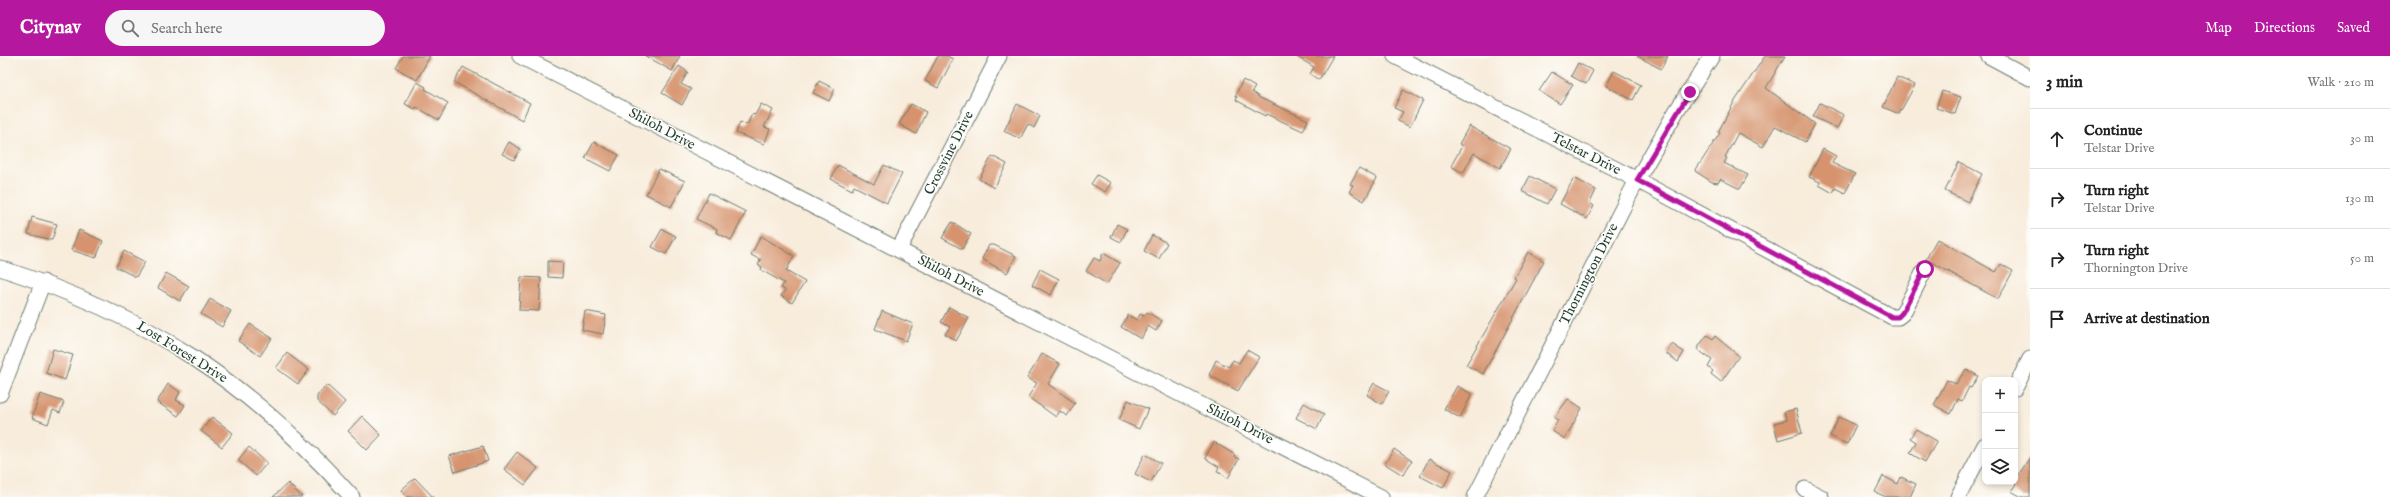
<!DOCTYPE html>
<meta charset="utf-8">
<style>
:root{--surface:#fff;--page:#f6f6f6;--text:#222;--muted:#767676;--line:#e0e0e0;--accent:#b5179e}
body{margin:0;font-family:"IM FELL English",serif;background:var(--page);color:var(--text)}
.controls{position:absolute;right:12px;bottom:12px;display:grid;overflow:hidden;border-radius:8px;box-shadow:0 2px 6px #0003}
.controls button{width:36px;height:36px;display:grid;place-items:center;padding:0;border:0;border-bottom:1px solid var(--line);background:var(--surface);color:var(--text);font:20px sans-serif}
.stop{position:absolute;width:12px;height:12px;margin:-9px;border:3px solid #b5179e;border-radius:50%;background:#fff}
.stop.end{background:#b5179e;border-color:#fff;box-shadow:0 1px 4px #0008}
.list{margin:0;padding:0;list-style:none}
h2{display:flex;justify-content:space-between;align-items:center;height:52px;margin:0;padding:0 16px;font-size:17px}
h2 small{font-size:13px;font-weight:400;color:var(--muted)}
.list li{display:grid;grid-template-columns:26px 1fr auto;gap:12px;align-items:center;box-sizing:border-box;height:60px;padding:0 16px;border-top:1px solid var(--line)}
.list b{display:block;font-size:15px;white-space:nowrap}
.list p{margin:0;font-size:13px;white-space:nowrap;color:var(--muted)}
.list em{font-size:13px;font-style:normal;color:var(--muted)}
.icon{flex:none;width:22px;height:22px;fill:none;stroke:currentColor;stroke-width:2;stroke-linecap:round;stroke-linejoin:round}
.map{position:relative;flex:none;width:2030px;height:441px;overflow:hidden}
header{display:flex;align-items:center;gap:24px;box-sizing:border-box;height:56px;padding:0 20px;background:var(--accent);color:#fff}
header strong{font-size:19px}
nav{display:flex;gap:22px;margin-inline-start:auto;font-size:14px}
.search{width:280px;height:36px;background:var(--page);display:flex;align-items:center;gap:10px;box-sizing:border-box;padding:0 14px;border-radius:22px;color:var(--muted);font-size:15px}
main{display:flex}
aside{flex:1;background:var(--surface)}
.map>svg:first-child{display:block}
.building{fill:#d6936d}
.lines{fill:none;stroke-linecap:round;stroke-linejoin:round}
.minor-casing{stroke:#6b7a6e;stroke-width:17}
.minor{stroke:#fff;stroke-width:15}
.route{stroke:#b5179e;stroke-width:5}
.labels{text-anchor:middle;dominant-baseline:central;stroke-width:3;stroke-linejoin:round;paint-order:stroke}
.street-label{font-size:14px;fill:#1f3d34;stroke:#fdfcf7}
</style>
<header>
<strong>Citynav</strong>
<div class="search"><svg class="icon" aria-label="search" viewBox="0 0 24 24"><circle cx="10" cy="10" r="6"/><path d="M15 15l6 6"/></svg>Search here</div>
<nav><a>Map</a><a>Directions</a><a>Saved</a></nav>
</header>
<main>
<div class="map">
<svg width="2030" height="441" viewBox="0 0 2030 441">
<rect width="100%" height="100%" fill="#fdfcf7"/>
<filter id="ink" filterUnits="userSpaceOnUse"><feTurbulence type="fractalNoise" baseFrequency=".025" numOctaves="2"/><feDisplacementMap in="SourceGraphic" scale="8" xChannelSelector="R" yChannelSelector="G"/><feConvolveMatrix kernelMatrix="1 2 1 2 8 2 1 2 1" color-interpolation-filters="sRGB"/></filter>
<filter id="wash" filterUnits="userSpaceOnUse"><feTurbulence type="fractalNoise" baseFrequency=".012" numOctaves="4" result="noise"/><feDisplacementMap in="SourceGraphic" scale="16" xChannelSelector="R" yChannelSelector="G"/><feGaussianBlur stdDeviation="0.9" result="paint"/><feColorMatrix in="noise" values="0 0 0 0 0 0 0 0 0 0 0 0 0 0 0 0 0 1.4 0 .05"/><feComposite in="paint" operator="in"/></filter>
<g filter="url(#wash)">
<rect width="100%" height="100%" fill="#f8ecdb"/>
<g id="blocks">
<g class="building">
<polygon points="403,0 430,0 417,24 396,12"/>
<polygon points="646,0 680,0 672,15"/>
<polygon points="938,0 947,0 953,3 938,32 925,25"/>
<polygon points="1295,0 1333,0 1319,24 1310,18 1314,11"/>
<polygon points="1637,0 1668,0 1661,13"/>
<polygon points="1765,0 1785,0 1766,32 1815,68 1805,86 1775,70 1763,91 1738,77 1725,101 1727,102 1724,107 1748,119 1740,133 1720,123 1718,127 1712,126 1695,115 1720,77 1718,76 1733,48"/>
<polygon points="1578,7 1593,15 1586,28 1571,20"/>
<polygon points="679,10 688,16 681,28 691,33 682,49 662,37"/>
<polygon points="463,11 530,47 522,64 454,26"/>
<polygon points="1614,15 1641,29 1633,44 1606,30"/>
<polygon points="1552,16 1573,29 1560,48 1539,35"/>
<polygon points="1897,21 1915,29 1899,58 1883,51"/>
<polygon points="1243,24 1255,31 1252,36 1260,42 1308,64 1303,75 1266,58 1265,60 1236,44 1237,41 1235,40"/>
<polygon points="819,25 835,33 829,45 813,37"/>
<polygon points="417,26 426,31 425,33 448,47 439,64 416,51 415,53 405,48"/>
<polygon points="1403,34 1423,44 1410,71 1398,65 1403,56 1394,52"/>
<polygon points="1942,35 1961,41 1955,58 1936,52"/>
<polygon points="1820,47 1844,59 1837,72 1813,61"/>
<polygon points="761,48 773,54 764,71 770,73 764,88 736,77 740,66 747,69 752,58 755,59"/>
<polygon points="911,48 926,56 916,78 899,68"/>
<polygon points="1017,48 1040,60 1034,72 1028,68 1020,83 1004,75"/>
<polygon points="1469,70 1511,93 1500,112 1474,97 1463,117 1451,110 1462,90 1459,88"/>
<polygon points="509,86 521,93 514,104 502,98"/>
<polygon points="594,86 619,99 610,115 585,102"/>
<polygon points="1823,93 1836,100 1832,107 1855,118 1845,137 1835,132 1833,137 1819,129 1820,126 1809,121"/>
<polygon points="992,100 1007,108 994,132 979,123"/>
<polygon points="1959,106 1982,118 1968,146 1945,135"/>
<polygon points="838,109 874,128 884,109 902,118 887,147 854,130 852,134 831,123"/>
<polygon points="1359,112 1377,122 1364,145 1349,136 1353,129 1350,128"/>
<polygon points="659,113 685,125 671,151 646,138"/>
<polygon points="1097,119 1111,127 1105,136 1091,128"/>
<polygon points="1530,120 1555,133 1547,148 1522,135"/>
<polygon points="1574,122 1596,134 1590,147 1594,150 1587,163 1560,148"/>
<polygon points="709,137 746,156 731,184 716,176 717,173 696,163"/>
<polygon points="32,161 57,168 52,184 28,178"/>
<polygon points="952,166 971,178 962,193 942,182"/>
<polygon points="1117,168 1127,173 1121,186 1111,181"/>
<polygon points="662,173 676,180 666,198 652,191"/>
<polygon points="79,174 103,185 96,202 71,194"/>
<polygon points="1152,179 1167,187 1159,203 1144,195"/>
<polygon points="761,180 794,200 786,215 805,226 792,247 781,240 785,234 781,232 784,227 761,214 762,211 758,209 761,204 751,199"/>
<polygon points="1937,183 1996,216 2001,208 2013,215 1998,243 1926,203"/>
<polygon points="989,189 994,189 1016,200 1007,217 982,203"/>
<polygon points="124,195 145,206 136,221 116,211"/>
<polygon points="1528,196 1544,205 1483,318 1466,309 1516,222 1514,221"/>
<polygon points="1103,197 1120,207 1107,228 1086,215 1094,202 1100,205"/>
<polygon points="548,205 563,206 562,222 548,221"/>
<polygon points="1040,213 1059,223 1051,239 1032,229"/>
<polygon points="166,217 189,230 180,245 158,232"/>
<polygon points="521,221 541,222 539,255 519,254"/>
<polygon points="210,243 231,255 222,271 201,258"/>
<polygon points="949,251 969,262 956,285 945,278 950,271 941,266"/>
<polygon points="585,255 606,259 603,278 582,274"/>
<polygon points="882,255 913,268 906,285 875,273"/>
<polygon points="1147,256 1162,265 1156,275 1148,270 1141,283 1121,271 1128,259 1137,264 1140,258 1144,260"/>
<polygon points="250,268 272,282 260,300 238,285"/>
<polygon points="1707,279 1713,283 1715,280 1739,300 1721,326 1711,318 1713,315 1708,311 1712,304 1697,293"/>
<polygon points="1672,288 1684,296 1678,306 1666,297"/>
<polygon points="53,293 73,299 65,324 46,317"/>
<polygon points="1247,294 1259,301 1238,335 1209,319 1216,304 1229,311 1233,304 1239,307"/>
<polygon points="287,297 309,314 298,328 276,312"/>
<polygon points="1042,298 1060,308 1048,328 1075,347 1067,360 1060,355 1056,361 1028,341 1037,327 1027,322"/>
<polygon points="1966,313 1978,320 1971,332 1969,331 1962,345 1958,343 1951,358 1934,349 1947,324 1956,328"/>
<polygon points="1374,327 1389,335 1382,348 1367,339"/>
<polygon points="168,328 180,336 176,344 185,349 178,360 157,346"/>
<polygon points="327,329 345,346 333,360 317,345 317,340"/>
<polygon points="1457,330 1472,338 1460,362 1444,353"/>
<polygon points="40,338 64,346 60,357 53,354 48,368 32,362"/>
<polygon points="1568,343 1582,352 1565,383 1552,375 1558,364 1554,362"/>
<polygon points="1128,344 1148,353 1139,373 1119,364"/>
<polygon points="1304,347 1324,358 1317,373 1296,362"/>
<polygon points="1796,353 1802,377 1778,384 1774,367 1787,364 1784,356"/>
<polygon points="362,360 381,379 367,394 348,375"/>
<polygon points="212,361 233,377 222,391 201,375"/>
<polygon points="1839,361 1856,369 1847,388 1830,380"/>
<polygon points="1916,373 1937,385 1925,406 1910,397 1916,386 1910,382"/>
<polygon points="1214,386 1235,399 1234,401 1239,403 1228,422 1217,415 1219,411 1205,402"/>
<polygon points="483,390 488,405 455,416 449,400"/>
<polygon points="249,391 267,407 256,420 238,404"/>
<polygon points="1394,393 1412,405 1403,419 1385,408"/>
<polygon points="517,396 538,412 525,429 504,413"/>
<polygon points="1145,398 1161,407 1151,426 1135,418"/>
<polygon points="2030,401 2030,441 2022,441 2011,435 2016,428 2014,426"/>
<polygon points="1429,403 1452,415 1443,432 1420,420"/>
<polygon points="1883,420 1898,428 1901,421 1916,428 1910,441 1886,441 1875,436"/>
<polygon points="415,422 433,441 407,441 401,434"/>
<polygon points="288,427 302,441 273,441"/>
</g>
</g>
</g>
<g filter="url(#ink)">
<use href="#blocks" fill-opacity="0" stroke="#6b7a6e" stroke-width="1"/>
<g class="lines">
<defs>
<g id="minor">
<polyline points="520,0 1381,441"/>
<polyline points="1395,0 1637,124 1892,261 1898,261 1903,257 1925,213"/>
<polyline points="1989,0 2030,22"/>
<polyline points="899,193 999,0"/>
<path d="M0 212C148 260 248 325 352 441"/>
<polyline points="2015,332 2030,303"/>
<polyline points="0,338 43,226"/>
<polyline points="1805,433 1821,441"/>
<polyline points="1475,441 1637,124 1677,54 1712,0"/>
<polyline points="1958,441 1985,389"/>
</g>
</defs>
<use href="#minor" class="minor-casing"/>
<use href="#minor" class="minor"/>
</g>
</g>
<g class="lines" filter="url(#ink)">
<polyline class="route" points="1690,36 1637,124 1892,261 1898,261 1902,257 1925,213"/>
</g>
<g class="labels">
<g class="street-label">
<text transform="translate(662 73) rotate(28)">Shiloh Drive</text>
<text transform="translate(949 97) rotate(-63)">Crossvine Drive</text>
<text transform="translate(1586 98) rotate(27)">Telstar Drive</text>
<text transform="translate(1589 218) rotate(-63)">Thornington Drive</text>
<text transform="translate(951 220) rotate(28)">Shiloh Drive</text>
<text transform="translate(182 296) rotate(32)">Lost Forest Drive</text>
<text transform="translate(1240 368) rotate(27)">Shiloh Drive</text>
</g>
</g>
</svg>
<div class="controls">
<button>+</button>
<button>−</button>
<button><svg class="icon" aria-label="layers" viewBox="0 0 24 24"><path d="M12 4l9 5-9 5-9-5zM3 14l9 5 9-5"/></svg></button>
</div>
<div class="stop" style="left:1925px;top:213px"></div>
<div class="stop end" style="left:1690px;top:36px"></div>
</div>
<aside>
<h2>3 min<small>Walk · 210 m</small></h2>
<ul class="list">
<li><svg class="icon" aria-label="ahead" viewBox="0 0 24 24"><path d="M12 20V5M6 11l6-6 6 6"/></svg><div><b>Continue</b><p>Telstar Drive</p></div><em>30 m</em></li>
<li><svg class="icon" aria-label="right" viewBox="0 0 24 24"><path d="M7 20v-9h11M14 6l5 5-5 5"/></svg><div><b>Turn right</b><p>Telstar Drive</p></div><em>130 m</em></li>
<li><svg class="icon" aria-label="right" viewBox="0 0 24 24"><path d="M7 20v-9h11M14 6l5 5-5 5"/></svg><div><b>Turn right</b><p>Thornington Drive</p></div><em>50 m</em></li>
<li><svg class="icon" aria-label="arrive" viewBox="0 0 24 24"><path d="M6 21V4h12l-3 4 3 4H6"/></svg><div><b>Arrive at destination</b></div></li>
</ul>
</aside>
</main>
